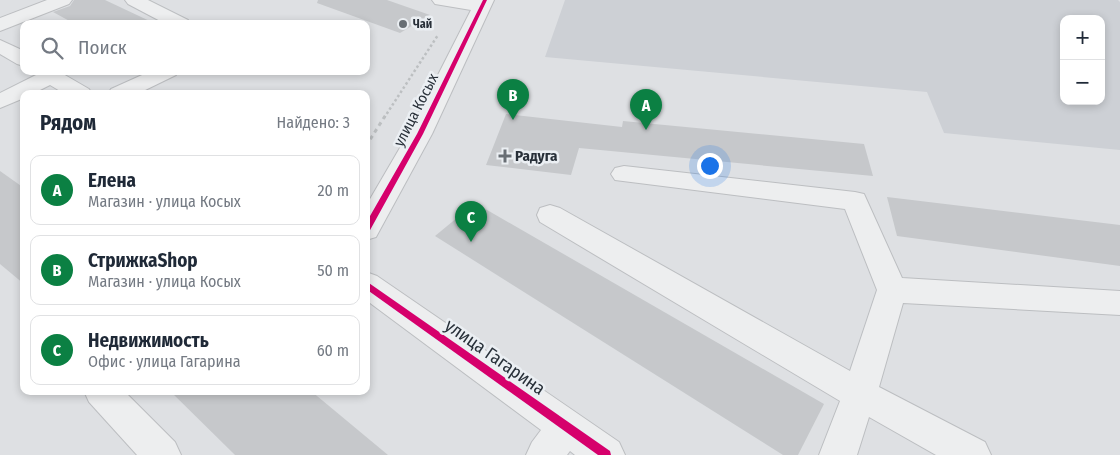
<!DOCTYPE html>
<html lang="ru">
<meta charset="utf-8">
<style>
:root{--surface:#fff;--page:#f6f6f7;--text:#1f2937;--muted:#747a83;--line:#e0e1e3;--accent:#0b8043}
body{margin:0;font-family:"Fira Sans Condensed",sans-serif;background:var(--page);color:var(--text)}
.controls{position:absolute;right:15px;top:15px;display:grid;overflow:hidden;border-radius:10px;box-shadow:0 2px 8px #0003}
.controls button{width:45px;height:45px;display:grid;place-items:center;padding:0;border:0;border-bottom:1px solid var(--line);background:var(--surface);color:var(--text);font:25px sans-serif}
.you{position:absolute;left:709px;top:165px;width:18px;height:18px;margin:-12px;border:4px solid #fff;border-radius:50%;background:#1a73e8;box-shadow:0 0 0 8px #1a73e833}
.badge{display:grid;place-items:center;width:32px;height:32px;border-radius:50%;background:var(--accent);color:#fff;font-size:16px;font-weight:700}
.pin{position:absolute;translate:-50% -41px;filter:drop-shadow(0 1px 2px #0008)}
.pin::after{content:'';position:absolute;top:26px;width:18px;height:15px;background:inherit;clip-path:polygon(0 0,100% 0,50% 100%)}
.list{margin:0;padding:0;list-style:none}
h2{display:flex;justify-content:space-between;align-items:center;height:65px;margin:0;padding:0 20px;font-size:21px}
h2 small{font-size:16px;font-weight:400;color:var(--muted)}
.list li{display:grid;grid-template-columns:32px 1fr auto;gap:15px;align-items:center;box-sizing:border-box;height:70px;margin:0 10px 10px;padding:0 10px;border:1px solid var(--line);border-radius:10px}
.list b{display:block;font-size:19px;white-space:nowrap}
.list p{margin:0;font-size:16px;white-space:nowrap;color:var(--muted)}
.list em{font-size:16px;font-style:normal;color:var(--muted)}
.icon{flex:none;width:28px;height:28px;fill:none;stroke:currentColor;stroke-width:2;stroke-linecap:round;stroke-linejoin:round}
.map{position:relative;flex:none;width:1120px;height:455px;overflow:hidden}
.search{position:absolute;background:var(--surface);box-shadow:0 2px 8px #0003;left:20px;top:20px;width:350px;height:55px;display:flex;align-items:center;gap:12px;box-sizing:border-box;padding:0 18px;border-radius:10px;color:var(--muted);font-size:19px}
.panel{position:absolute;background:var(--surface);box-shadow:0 2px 8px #0003;left:20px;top:90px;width:350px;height:305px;border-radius:10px}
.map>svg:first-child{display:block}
.built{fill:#cdd0d5;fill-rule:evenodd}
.building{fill:#c6c8cb}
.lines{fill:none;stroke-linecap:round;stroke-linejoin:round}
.minor-casing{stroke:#bcbec1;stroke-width:2}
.path-far1{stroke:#bcbfc1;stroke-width:2.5;stroke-dasharray:2.5 2.5;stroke-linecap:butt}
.path{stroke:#bcbfc1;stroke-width:3;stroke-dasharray:4 4;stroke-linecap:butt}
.minor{fill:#edeeef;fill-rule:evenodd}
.cycleway-casing{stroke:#ebeff3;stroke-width:3}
.cycleway{fill:#d6006c;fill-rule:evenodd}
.poi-dot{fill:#686e74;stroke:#ebeff3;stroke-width:2}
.labels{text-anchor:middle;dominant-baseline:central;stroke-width:5;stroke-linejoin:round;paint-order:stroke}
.far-poi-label{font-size:12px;font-weight:bold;fill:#283039;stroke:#ebeff3;text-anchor:start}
.street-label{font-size:15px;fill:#283039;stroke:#ebeff3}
.poi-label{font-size:15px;font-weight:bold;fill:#283039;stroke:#ebeff3;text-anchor:start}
.near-street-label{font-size:18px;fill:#283039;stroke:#ebeff3}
</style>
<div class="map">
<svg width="1120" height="455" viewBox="0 0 1120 455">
<rect width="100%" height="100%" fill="#dee0e3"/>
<path class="built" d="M565 0H1118L1120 2V150L944 133 927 92 545 57ZM1064 19H1101V101H1064Z"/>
<g class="building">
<polygon points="74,0 105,0 156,24 75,24 53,12 70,6"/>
<polygon points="318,0 387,0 430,15 400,33 317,3"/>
<polygon points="506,114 622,127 623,121 864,144 873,176 579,148 571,175 486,165"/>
<polygon points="0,171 24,188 24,284 0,264"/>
<polygon points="887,197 1120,225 1120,266 897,236"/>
<polygon points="475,203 824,404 798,455 783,455 435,236"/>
<polygon points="170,391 311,391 388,455 235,455"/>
</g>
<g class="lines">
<defs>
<g id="minor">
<polygon points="47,0 72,0 69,4 0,31 0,18"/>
<polygon points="125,0 148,0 188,20 190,24 166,24 128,4"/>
<polygon points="432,0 494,0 432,134 376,237 366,240 366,206 408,134 471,10 435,4"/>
<polygon points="0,40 24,51 24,66 17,64 0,54"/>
<polygon points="33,71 58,71 89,89 92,94 65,94 50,85 32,94 24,94 24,98 0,108 0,93 36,75"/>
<polygon points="151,71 179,71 176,75 137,94 108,94 111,89"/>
<polygon points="624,166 855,192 864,194 902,278 1120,291 1120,315 903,303 879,387 985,442 991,455 936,455 869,417 857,455 819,455 840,401 540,222 537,215 540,208 550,205 560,208 850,371 877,290 845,209 615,180 611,174 615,168"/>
<polygon points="366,272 377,276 619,442 625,455 575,455 570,451 567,455 526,455 532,442 541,430 366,300"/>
<polygon points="84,391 124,391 175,442 181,455 137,455 89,402"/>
</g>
</defs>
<use href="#minor" class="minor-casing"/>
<polyline class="path-far1" points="384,118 438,35"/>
<polyline class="path" points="366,146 385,116"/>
<use href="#minor" class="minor"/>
<defs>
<g id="cycleway">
<polygon points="483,0 487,0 423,134 369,232 366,233 366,223 417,134"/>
<polygon points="366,281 610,451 611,455 598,455 366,289"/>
</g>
</defs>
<use href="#cycleway" class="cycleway-casing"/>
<use href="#cycleway" class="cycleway"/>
</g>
<g class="poi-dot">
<circle cx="403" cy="24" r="5"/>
<path d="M502.5 148.5h5v5h5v5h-5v5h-5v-5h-5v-5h5z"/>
</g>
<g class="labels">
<g class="far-poi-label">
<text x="413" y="24">Чай</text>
</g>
<g class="street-label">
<text transform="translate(416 110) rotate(-63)">улица Косых</text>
</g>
<g class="poi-label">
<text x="515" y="156">Радуга</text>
</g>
<g class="near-street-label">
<text transform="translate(495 357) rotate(35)">улица Гагарина</text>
</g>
</g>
</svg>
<div class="controls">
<button>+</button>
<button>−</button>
</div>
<div class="you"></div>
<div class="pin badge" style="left:646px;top:130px">A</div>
<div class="pin badge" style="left:513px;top:120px">B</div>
<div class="pin badge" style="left:471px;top:242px">C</div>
<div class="search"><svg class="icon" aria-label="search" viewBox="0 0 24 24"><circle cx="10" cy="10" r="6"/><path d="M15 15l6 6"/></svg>Поиск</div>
<section class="panel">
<h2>Рядом<small>Найдено: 3</small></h2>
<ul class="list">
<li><span class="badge">A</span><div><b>Елена</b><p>Магазин · улица Косых</p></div><em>20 m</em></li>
<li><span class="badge">B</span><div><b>СтрижкаShop</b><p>Магазин · улица Косых</p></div><em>50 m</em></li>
<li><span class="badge">C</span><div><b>Недвижимость</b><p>Офис · улица Гагарина</p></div><em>60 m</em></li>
</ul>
</section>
</div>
